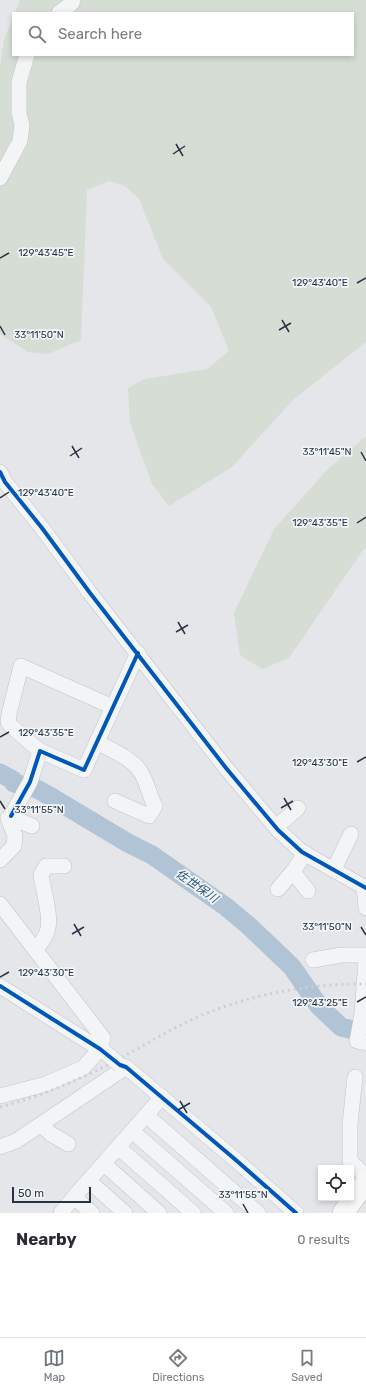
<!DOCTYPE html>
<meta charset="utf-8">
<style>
:root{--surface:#fff;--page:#f2f2f3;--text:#2b2b33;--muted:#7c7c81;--line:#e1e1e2;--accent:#6a727e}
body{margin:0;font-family:Rubik,"Noto Sans JP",sans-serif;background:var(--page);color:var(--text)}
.controls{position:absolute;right:12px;bottom:12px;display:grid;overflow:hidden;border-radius:0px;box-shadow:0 2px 6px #0003}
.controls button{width:36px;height:36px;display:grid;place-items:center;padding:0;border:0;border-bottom:1px solid var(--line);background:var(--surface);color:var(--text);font:20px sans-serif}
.scale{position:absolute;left:12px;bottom:10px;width:79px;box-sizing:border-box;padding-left:4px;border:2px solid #283444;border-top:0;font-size:11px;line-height:14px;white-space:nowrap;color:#283444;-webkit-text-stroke:3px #f1f5f8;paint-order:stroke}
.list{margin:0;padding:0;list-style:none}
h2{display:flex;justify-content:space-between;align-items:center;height:52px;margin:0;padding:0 16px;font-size:17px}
h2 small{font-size:13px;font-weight:400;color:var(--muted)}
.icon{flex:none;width:22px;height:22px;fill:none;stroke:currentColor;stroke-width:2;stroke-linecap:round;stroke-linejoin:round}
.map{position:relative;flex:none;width:366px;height:1213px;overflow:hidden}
.search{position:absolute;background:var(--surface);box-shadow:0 2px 6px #0003;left:12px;right:12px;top:12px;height:44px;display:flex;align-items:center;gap:10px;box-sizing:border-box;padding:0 14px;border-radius:0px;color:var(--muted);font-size:15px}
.sheet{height:124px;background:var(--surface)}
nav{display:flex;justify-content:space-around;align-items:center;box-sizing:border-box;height:56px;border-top:1px solid var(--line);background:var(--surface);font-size:11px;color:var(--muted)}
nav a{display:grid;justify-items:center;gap:2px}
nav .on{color:var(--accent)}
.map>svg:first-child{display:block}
.green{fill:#d5ddd4}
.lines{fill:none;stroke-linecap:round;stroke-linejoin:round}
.river{stroke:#b0c4d5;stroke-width:19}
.minor-casing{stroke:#c2c4c7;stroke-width:16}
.highway-casing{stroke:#b6b9be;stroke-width:22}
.minor{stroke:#f3f4f6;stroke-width:15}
.highway{stroke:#f7f7f7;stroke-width:21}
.rail{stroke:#ccced1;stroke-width:3;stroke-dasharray:2 4;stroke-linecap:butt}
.minor-bridge-casing{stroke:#c2c4c7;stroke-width:16;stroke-linecap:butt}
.minor-bridge{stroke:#f3f4f6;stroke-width:15}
.cycleway-casing{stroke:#f1f5f8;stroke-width:6}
.cycleway{stroke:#0057b8;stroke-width:4}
.ticks{fill:none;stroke:#283444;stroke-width:1.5}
.labels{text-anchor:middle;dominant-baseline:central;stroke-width:3.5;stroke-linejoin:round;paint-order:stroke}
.water-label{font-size:12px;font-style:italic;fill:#2f567b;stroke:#f1f5f8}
.ticks-label{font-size:10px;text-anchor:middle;fill:#283444;stroke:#f1f5f8;stroke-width:3.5;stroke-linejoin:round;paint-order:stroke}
</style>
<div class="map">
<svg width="366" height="1213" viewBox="0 0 366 1213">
<rect width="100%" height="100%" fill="#e4e6e9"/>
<g class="green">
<polygon points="20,0 366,0 366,342 293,400 232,467 169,506 152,484 130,423 128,388 145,379 207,369 229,351 211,307 163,259 139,199 125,186 109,181 87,190 81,340 48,354 28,352 0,334 0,67 4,40 13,18 13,55 353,55 353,13 15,13"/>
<polygon points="366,436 366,548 363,550 289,658 262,669 240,655 234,613 274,529 327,470"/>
</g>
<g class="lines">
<polyline class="river" points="0,773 13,780 14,783 37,789 46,794 128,843 152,855 225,906 249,926 292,967 319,1006 341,1027 366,1033"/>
<defs>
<g id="minor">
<polyline points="59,13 72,3 73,0"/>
<polyline points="0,178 20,141 22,125 19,113 19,82 27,55"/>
<polyline points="0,472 5,482 42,528 90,593 226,768 278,830 302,852 366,888"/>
<path d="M97 742C111 750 130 757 140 771 147 781 149 795 155 806L149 816 115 801"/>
<polyline points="40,751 12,727 8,722 9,714 21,666 113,707"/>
<polyline points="10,817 32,826"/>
<polyline points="276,827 298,808"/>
<polyline points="0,860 14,846 15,836 8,818 11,816 30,782 40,751 84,770 138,653"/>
<polyline points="334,869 351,834"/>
<polyline points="293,872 308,891"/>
<polyline points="364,887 366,908"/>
<polyline points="278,889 294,870 305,853"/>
<polyline points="0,904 103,1038 100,1049 83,1068 46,1084 0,1096"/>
<path d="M36 950C40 944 47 936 48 928 51 914 43 890 41 875L46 866H64"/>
<polyline points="313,960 341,955 366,955"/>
<polyline points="366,960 362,1014 357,1041 366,1043"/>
<polyline points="0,986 106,1053"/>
<polyline points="120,1065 126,1067 237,1161 296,1213"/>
<polyline points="355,1077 350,1124 350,1161 366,1176"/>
<polyline points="146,1115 258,1213"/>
<polyline points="41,1125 51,1134 68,1144"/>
<polyline points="132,1131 226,1213"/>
<polyline points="0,1147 16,1141 126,1067"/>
<polyline points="118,1147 193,1213"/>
<polyline points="104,1164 159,1213"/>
<polyline points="89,1181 125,1213"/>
<polyline points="61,1213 74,1197"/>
<polyline points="92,1213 74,1197 162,1097"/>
</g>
<polyline id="highway" points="343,1213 366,1182"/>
</defs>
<use href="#minor" class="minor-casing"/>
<use href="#highway" class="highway-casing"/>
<use href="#minor" class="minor"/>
<use href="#highway" class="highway"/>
<path class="rail" d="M0 1107C31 1099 62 1087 91 1073 132 1054 169 1028 212 1011 260 993 314 983 366 984"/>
<defs>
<polyline id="minor-bridge" points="106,1053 120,1065"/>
</defs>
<use href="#minor-bridge" class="minor-bridge-casing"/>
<use href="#minor-bridge" class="minor-bridge"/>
<defs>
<g id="cycleway">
<polyline points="0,472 5,482 42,528 90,593 226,768 278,830 302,852 366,888"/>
<polyline points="11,816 30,782 40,751 84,770 138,653"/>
<polyline points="0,986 100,1049 120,1065 126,1067 237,1161 296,1213"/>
</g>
</defs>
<use href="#cycleway" class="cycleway-casing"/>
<use href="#cycleway" class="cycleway"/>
</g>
<path class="ticks" d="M176 144 183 156M173 154 185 146M0 258 9 253M357 283 366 278M282 320 289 332M0 326 5 335M279 330 291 323M72 446 79 458M361 452 366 461M70 456 82 448M0 498 9 492M357 523 366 517M178 622 185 634M176 632 188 625M0 737 9 732M357 762 366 757M284 798 291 810M0 801 5 809M281 808 293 801M74 924 81 936M361 927 366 935M72 934 84 927M0 977 9 972M357 1002 366 997M180 1101 187 1113M178 1110 190 1103M243 1204 248 1213"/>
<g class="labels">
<g class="water-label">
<text transform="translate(197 886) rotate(35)">佐世保川</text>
</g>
</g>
<g class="ticks-label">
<text x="46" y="256">129°43'45"E</text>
<text x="320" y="286">129°43'40"E</text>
<text x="39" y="338">33°11'50"N</text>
<text x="327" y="455">33°11'45"N</text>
<text x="46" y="496">129°43'40"E</text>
<text x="320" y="526">129°43'35"E</text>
<text x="46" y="736">129°43'35"E</text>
<text x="320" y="766">129°43'30"E</text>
<text x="39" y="813">33°11'55"N</text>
<text x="327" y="930">33°11'50"N</text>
<text x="46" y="976">129°43'30"E</text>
<text x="320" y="1006">129°43'25"E</text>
<text x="243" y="1198">33°11'55"N</text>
</g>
</svg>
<div class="controls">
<button><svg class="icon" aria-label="locate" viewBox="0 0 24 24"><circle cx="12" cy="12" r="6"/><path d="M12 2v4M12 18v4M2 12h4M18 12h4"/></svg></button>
</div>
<div class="scale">50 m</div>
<div class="search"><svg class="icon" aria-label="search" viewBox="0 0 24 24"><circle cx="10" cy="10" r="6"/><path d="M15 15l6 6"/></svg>Search here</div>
</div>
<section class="sheet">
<h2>Nearby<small>0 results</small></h2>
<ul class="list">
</ul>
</section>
<nav>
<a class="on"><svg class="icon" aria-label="map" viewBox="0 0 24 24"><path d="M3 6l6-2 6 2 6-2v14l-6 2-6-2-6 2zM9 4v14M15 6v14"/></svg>Map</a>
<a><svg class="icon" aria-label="directions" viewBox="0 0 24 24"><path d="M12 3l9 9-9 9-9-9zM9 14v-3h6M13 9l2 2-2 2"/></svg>Directions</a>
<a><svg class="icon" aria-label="saved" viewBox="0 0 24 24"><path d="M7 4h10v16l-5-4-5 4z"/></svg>Saved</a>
</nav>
